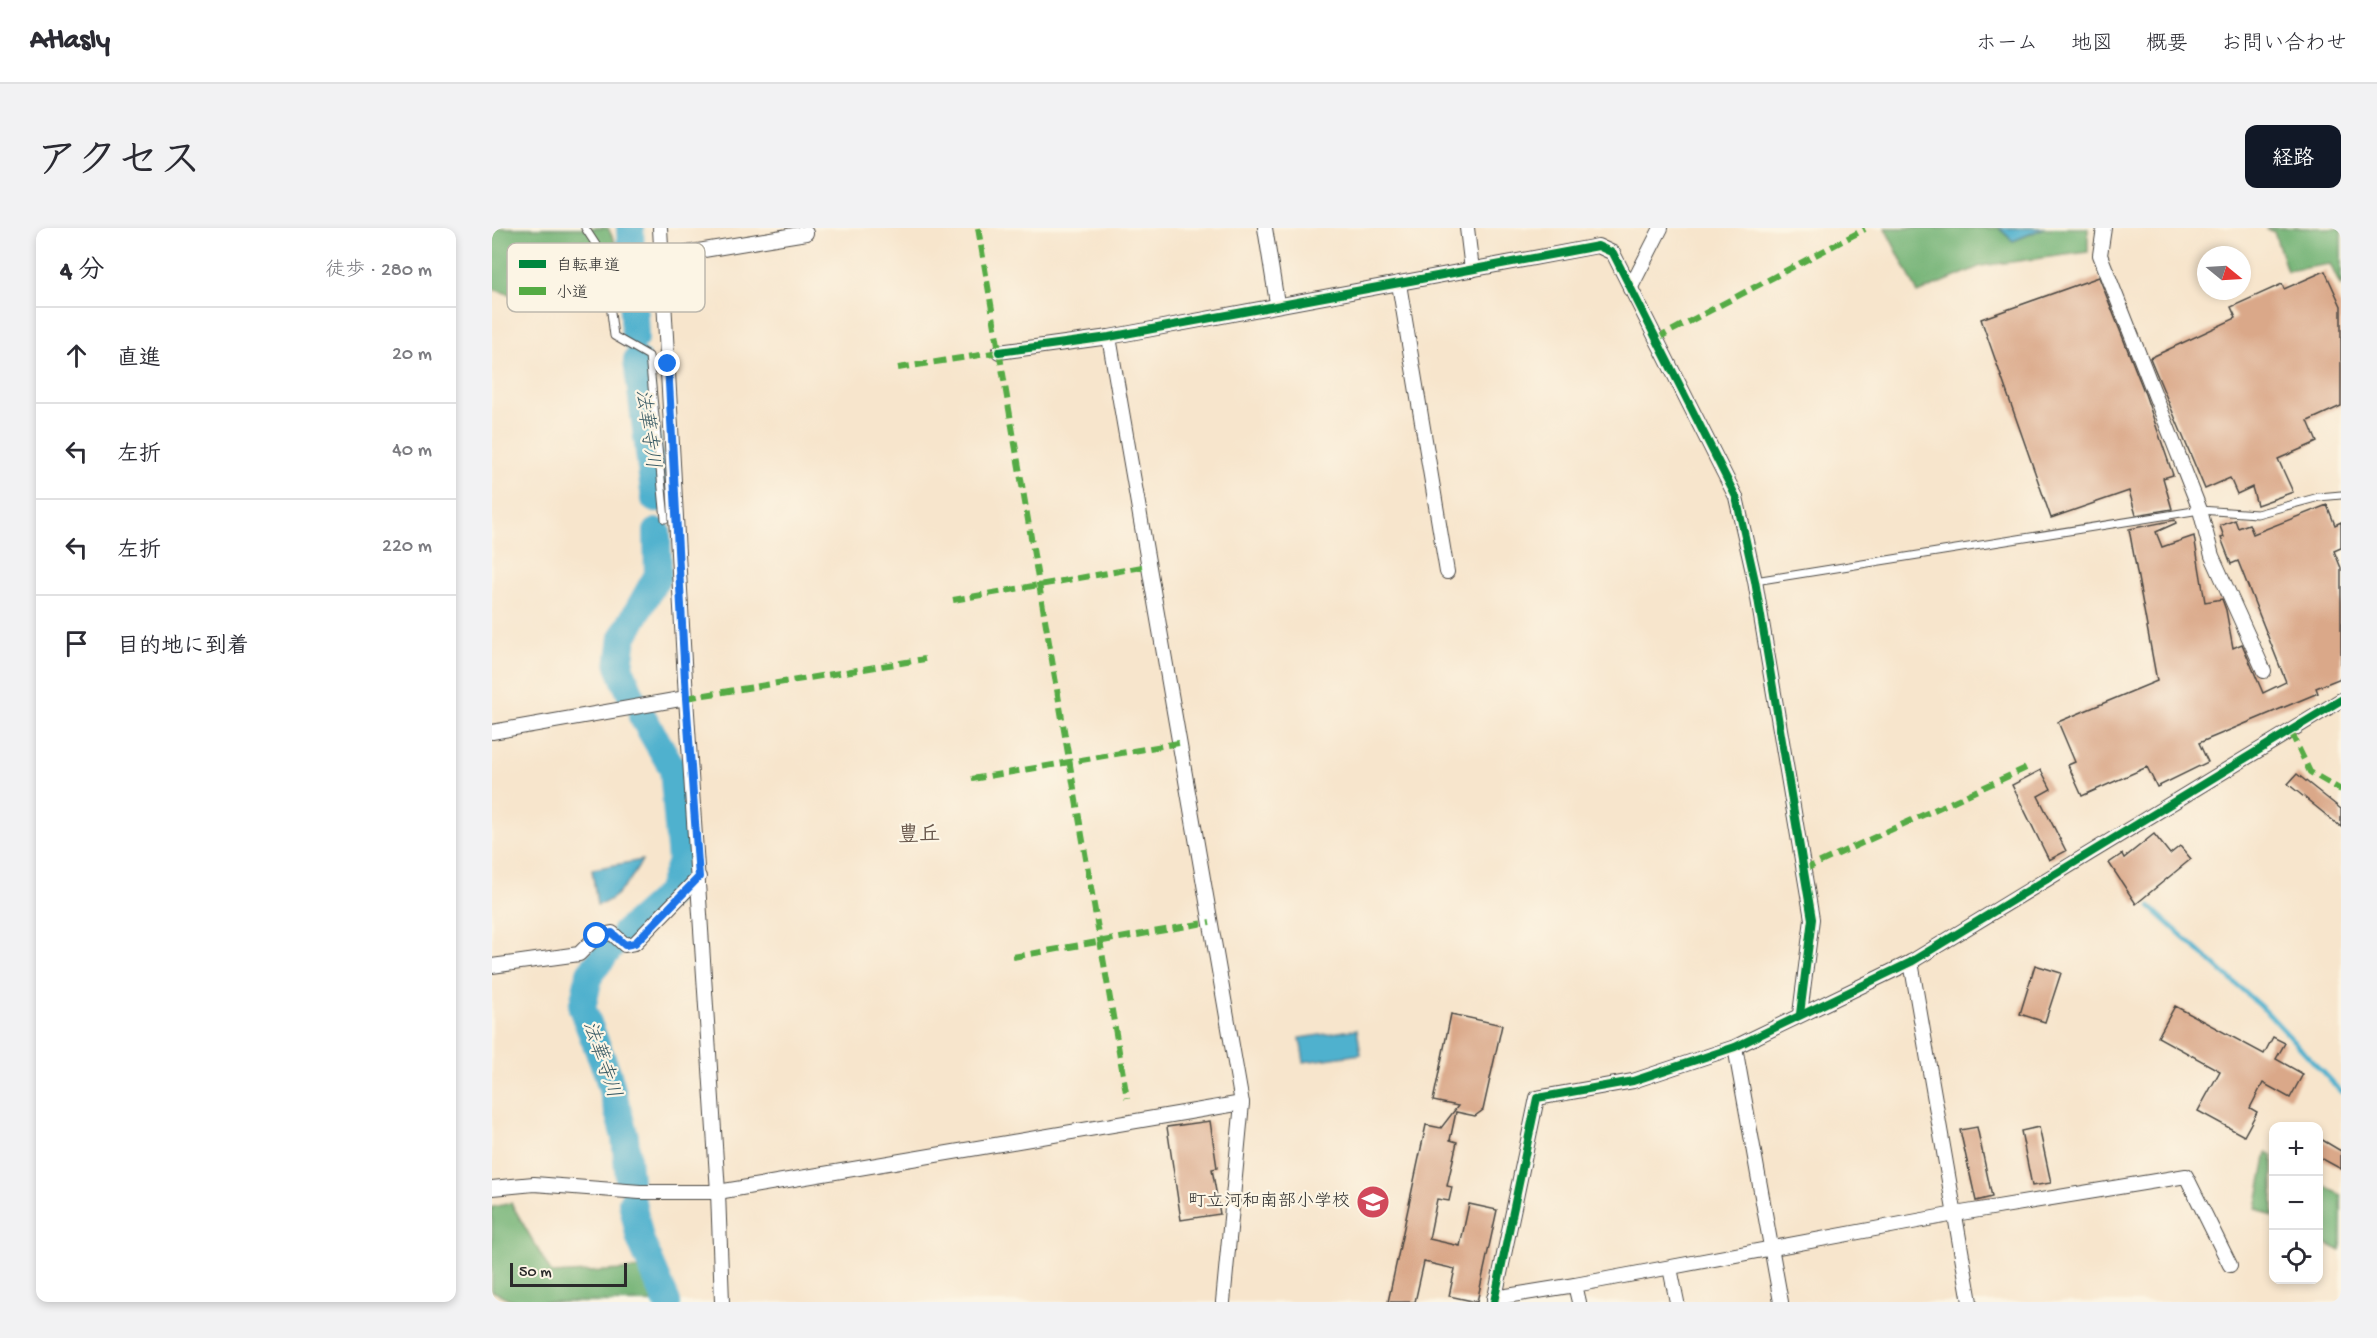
<!DOCTYPE html>
<html lang="ja">
<meta charset="utf-8">
<style>
:root{--surface:#fff;--page:#f2f2f3;--text:#2b2b33;--muted:#7c7c81;--line:#e1e1e2;--accent:#111827}
body{margin:0;font-family:"Gochi Hand","Klee One",sans-serif;background:var(--page);color:var(--text)}
.controls{position:absolute;right:18px;bottom:18px;display:grid;overflow:hidden;border-radius:12px;box-shadow:0 3px 9px #0003}
.controls button{width:54px;height:54px;display:grid;place-items:center;padding:0;border:0;border-bottom:2px solid var(--line);background:var(--surface);color:var(--text);font:30px sans-serif}
.compass{position:absolute;left:1705px;top:18px;width:54px;height:54px;border-radius:50%;background:var(--surface);box-shadow:0 3px 9px #0003;rotate:108deg}
.scale{position:absolute;left:18px;bottom:15px;width:117px;box-sizing:border-box;padding-left:6px;border:3px solid #2b2b2b;border-top:0;font-size:16px;line-height:21px;white-space:nowrap;color:#2b2b2b;-webkit-text-stroke:4px #fcf5e5;paint-order:stroke}
.stop{position:absolute;width:18px;height:18px;margin:-14px;border:4px solid #1a73e8;border-radius:50%;background:#fff}
.stop.end{background:#1a73e8;border-color:#fff;box-shadow:0 2px 6px #0008}
.list{margin:0;padding:0;list-style:none}
h2{display:flex;justify-content:space-between;align-items:center;height:78px;margin:0;padding:0 24px;font-size:26px}
h2 small{font-size:20px;font-weight:400;color:var(--muted)}
.list li{display:grid;grid-template-columns:39px 1fr auto;gap:18px;align-items:center;box-sizing:border-box;height:96px;padding:0 24px;border-top:2px solid var(--line)}
.list b{display:block;font-size:22px;white-space:nowrap}
.list em{font-size:20px;font-style:normal;color:var(--muted)}
.icon{flex:none;width:33px;height:33px;fill:none;stroke:currentColor;stroke-width:2;stroke-linecap:round;stroke-linejoin:round}
.map{position:relative;flex:none;width:1849px;height:1074px;overflow:hidden;border-radius:12px}
header{display:flex;align-items:center;gap:36px;box-sizing:border-box;height:84px;padding:0 30px;background:var(--surface);border-bottom:2px solid var(--line)}
header strong{font-size:28px}
nav{display:flex;gap:33px;margin-inline-start:auto;font-size:21px}
.intro{display:flex;align-items:center;justify-content:space-between;box-sizing:border-box;height:144px;padding:0 36px}
h1{margin:0;font-size:42px}
.button{padding:15px 27px;border-radius:12px;background:var(--accent);color:#fff;font-size:21px;font-weight:700}
main{display:flex;gap:36px;padding:0 36px}
aside{flex:1;background:var(--surface);border-radius:12px;box-shadow:0 3px 9px #0003}
.map>svg:first-child{display:block}
.forest{fill:#72b274;stroke:#4e6e50;stroke-width:1.5}
.water{fill:#50b1ce;stroke:#3e6e7c;stroke-width:1.5}
.lines{fill:none;stroke-linecap:round;stroke-linejoin:round}
.stream{stroke:#50b1ce;stroke-width:4.5}
.river{stroke:#50b1ce;stroke-width:28}
.building{fill:#daa889}
.service-casing{stroke:#4a4743;stroke-width:9}
.minor-casing{stroke:#4a4743;stroke-width:16}
.service{stroke:#fff;stroke-width:7}
.minor{stroke:#fff;stroke-width:14}
.quiet{stroke:#54ab44;stroke-width:6;stroke-dasharray:12 6;stroke-linecap:butt}
.cycleway-casing{stroke:#fcf5e5;stroke-width:11}
.cycleway{stroke:#00873e;stroke-width:8}
.route{stroke:#1a73e8;stroke-width:8}
.labels{text-anchor:middle;dominant-baseline:central;stroke-width:4.5;stroke-linejoin:round;paint-order:stroke}
.poi-label{font-size:18px;fill:#2b2b2b;stroke:#fcf5e5;text-anchor:end}
.water-label{font-size:20px;font-style:italic;fill:#385a64;stroke:#fcf5e5}
.quarter-label{font-size:21px;font-weight:bold;fill:#68574c;stroke:#fcf5e5}
.key{fill:#fcf5e5;stroke:#bdb8ad;stroke-width:1.5}
.key-label{font-size:16px;fill:#2b2b2b}
</style>
<header>
<strong>Atlasly</strong>
<nav><a>ホーム</a><a>地図</a><a>概要</a><a>お問い合わせ</a></nav>
</header>
<div class="intro"><h1>アクセス</h1><a class="button">経路</a></div>
<main>
<aside>
<h2>4 分<small>徒歩 · 280 m</small></h2>
<ul class="list">
<li><svg class="icon" aria-label="ahead" viewBox="0 0 24 24"><path d="M12 20V5M6 11l6-6 6 6"/></svg><div><b>直進</b></div><em>20 m</em></li>
<li><svg class="icon" aria-label="left" viewBox="0 0 24 24"><path d="M17 20v-9H6M10 6l-5 5 5 5"/></svg><div><b>左折</b></div><em>40 m</em></li>
<li><svg class="icon" aria-label="left" viewBox="0 0 24 24"><path d="M17 20v-9H6M10 6l-5 5 5 5"/></svg><div><b>左折</b></div><em>220 m</em></li>
<li><svg class="icon" aria-label="arrive" viewBox="0 0 24 24"><path d="M6 21V4h12l-3 4 3 4H6"/></svg><div><b>目的地に到着</b></div></li>
</ul>
</aside>
<div class="map">
<svg width="1849" height="1074" viewBox="0 0 1849 1074">
<rect width="100%" height="100%" fill="#fcf5e5"/>
<filter id="ink" filterUnits="userSpaceOnUse"><feTurbulence type="fractalNoise" baseFrequency=".0167" numOctaves="2"/><feDisplacementMap in="SourceGraphic" scale="12" xChannelSelector="R" yChannelSelector="G"/><feConvolveMatrix kernelMatrix="1 2 1 2 8 2 1 2 1" color-interpolation-filters="sRGB"/></filter>
<filter id="wash" filterUnits="userSpaceOnUse"><feTurbulence type="fractalNoise" baseFrequency=".008" numOctaves="4" result="noise"/><feDisplacementMap in="SourceGraphic" scale="24" xChannelSelector="R" yChannelSelector="G"/><feGaussianBlur stdDeviation="1.35" result="paint"/><feColorMatrix in="noise" values="0 0 0 0 0 0 0 0 0 0 0 0 0 0 0 0 0 1.4 0 .05"/><feComposite in="paint" operator="in"/></filter>
<g filter="url(#wash)">
<rect width="100%" height="100%" fill="#f7e5cc"/>
<g class="forest">
<polygon points="0,0 116,0 128,25 118,53 79,75 30,70 0,61"/>
<polygon points="1393,0 1507,0 1521,13 1552,0 1596,0 1596,24 1489,38 1426,65"/>
<polygon points="1774,0 1849,0 1849,59 1838,36 1795,43 1782,4"/>
<polygon points="1775,924 1781,928 1781,989 1764,980"/>
<polygon points="1826,954 1849,967 1849,1023 1827,1012"/>
<polygon points="19,975 60,1046 148,1041 163,1074 24,1074 0,1063 0,979"/>
</g>
<g class="water">
<polygon points="1507,0 1552,0 1521,13"/>
<path d="M150 632C142 648 124 674 105 677L100 641Z"/>
<polygon points="865,801 869,826 812,834 808,810"/>
</g>
<g class="lines">
<polyline class="stream" points="1658,679 1776,785 1849,864"/>
<g class="river">
<polyline points="138,0 143,109"/>
<polyline points="145,132 163,271"/>
<polyline points="140,470 127,438 131,409 166,347 165,304"/>
<polyline points="133,705 178,665 189,633 181,541 150,488"/>
<polyline points="119,719 98,745 90,780 115,844 133,909 137,952"/>
<polyline points="140,974 148,1011 175,1074"/>
</g>
</g>
<g id="blocks">
<g class="building">
<polygon points="1833,43 1849,78 1849,178 1816,193 1825,214 1786,231 1801,264 1765,277 1760,259 1745,266 1738,250 1713,261 1658,130 1744,90 1739,79 1790,56 1792,61"/>
<polygon points="1607,49 1653,166 1681,247 1671,250 1680,281 1644,287 1637,263 1559,290 1489,91"/>
<polygon points="1835,277 1843,297 1849,294 1849,320 1842,323 1849,340 1849,450 1824,460 1826,465 1707,515 1716,534 1665,559 1655,539 1590,568 1576,537 1583,534 1566,494 1665,453 1637,301 1683,292 1684,295 1664,304 1670,319 1702,308 1713,374 1730,371 1734,382 1741,420 1750,416 1771,465 1794,454 1746,333 1739,336 1729,310 1732,309 1728,298 1743,292 1746,300 1757,296 1761,306"/>
<polygon points="1549,542 1559,561 1546,568 1574,623 1557,632 1520,557"/>
<polygon points="1805,546 1849,581 1849,599 1796,556"/>
<polygon points="1662,606 1678,626 1688,618 1699,631 1644,676 1617,635 1630,626 1632,630"/>
<polygon points="1543,737 1569,745 1553,794 1528,786"/>
<polygon points="1683,778 1772,826 1781,809 1793,815 1784,831 1811,846 1798,870 1771,855 1758,880 1765,884 1752,908 1706,883 1728,843 1666,809"/>
<polygon points="959,786 1010,797 991,882 983,888 964,884 958,912 965,914 955,958 960,959 957,973 945,971 937,1011 968,1018 977,976 1005,982 985,1074 957,1068 963,1041 932,1034 923,1074 896,1074 934,897 949,900 966,878 941,873"/>
<polygon points="718,893 725,940 720,941 728,986 689,992 675,899"/>
<polygon points="1485,899 1500,969 1484,973 1468,902"/>
<polygon points="1547,899 1559,955 1540,958 1529,903"/>
<polygon points="1827,910 1849,923 1849,941 1827,929"/>
</g>
</g>
</g>
<g filter="url(#ink)">
<use href="#blocks" fill-opacity="0" stroke="#4a4743" stroke-width="1.5"/>
<g class="lines">
<defs>
<g id="service">
<polyline points="93,0 112,29 122,108 157,128 173,291"/>
<polyline points="1263,353 1708,282 1765,286 1827,269 1849,267"/>
</g>
<g id="minor">
<polyline points="168,0 194,470 226,964 230,1074"/>
<polyline points="773,0 785,75"/>
<polyline points="975,0 980,42"/>
<polyline points="1612,0 1608,27 1708,282 1720,328 1772,443"/>
<polyline points="170,29 314,5"/>
<polyline points="907,56 955,344"/>
<polyline points="1138,61 1169,0"/>
<polyline points="617,109 750,875 731,1074"/>
<polyline points="507,124 617,109 1106,18 1121,25 1244,269 1263,353 1320,691 1308,786"/>
<polyline points="0,504 194,470"/>
<polyline points="1419,734 1478,1074"/>
<polyline points="0,738 87,726 105,708 120,705 133,717 143,715 207,649"/>
<polyline points="1243,819 1289,1074"/>
<polyline points="0,960 42,956 148,964 226,964 750,875"/>
<polyline points="1178,1040 1185,1074"/>
<polyline points="1083,1057 1087,1074"/>
<polyline points="1002,1070 1083,1057 1463,986 1694,948 1738,1037"/>
<polyline points="1002,1074 1045,870 1141,853 1243,819 1419,734 1849,472"/>
</g>
</defs>
<use href="#service" class="service-casing"/>
<use href="#minor" class="minor-casing"/>
<use href="#service" class="service"/>
<use href="#minor" class="minor"/>
<g class="quiet">
<polyline points="486,0 635,870"/>
<polyline points="1164,111 1373,1"/>
<polyline points="406,140 507,124"/>
<polyline points="461,372 656,338"/>
<polyline points="194,470 433,431"/>
<polyline points="1799,504 1818,544 1849,562"/>
<polyline points="480,551 687,515"/>
<polyline points="1311,642 1534,540"/>
<polyline points="521,729 718,694"/>
</g>
<defs>
<g id="cycleway">
<polyline points="507,124 617,109 1106,18 1121,25 1244,269 1263,353 1320,691 1308,786"/>
<polyline points="1002,1074 1045,870 1141,853 1243,819 1419,734 1849,472"/>
</g>
</defs>
<use href="#cycleway" class="cycleway-casing"/>
<use href="#cycleway" class="cycleway"/>
</g>
</g>
<g class="lines" filter="url(#ink)">
<polyline class="route" points="105,708 120,705 133,717 143,715 207,649 194,470 176,136"/>
</g>
<defs>
<symbol id="school-disc" viewBox="-11 -11 22 22"><circle r="9.5" fill="#d1495b" stroke="#fcf5e5"/><path d="M0-5L7-2L0 1L-7-2ZM-4 1L0 2.5L4 1V4Q0 6-4 4Z" fill="#fff"/></symbol>
</defs>
<g fill-rule="evenodd">
<use href="#school-disc" x="862" y="955" width="38" height="38"/>
</g>
<g class="labels">
<g class="poi-label">
<text x="858" y="974">町立河和南部小学校</text>
</g>
<g class="water-label">
<text transform="translate(154 201) rotate(82)">法華寺川</text>
<text transform="translate(108 832) rotate(71)">法華寺川</text>
</g>
<g class="quarter-label">
<text x="427" y="608">豊丘</text>
</g>
</g>
<rect x="15" y="15" width="198" height="69" rx="9" class="key"/>
<rect x="27" y="32" width="27" height="8" fill="#00873e"/>
<rect x="27" y="59" width="27" height="8" fill="#54ab44"/>
<g class="key-label">
<text x="64" y="42">自転車道</text>
<text x="64" y="69">小道</text>
</g>
</svg>
<div class="controls">
<button>+</button>
<button>−</button>
<button><svg class="icon" aria-label="locate" viewBox="0 0 24 24"><circle cx="12" cy="12" r="6"/><path d="M12 2v4M12 18v4M2 12h4M18 12h4"/></svg></button>
</div>
<svg class="compass" viewBox="-18 -18 36 36"><path d="M0-13l5 13h-10z" fill="#e53935"/><path d="M0 13l5-13h-10z" fill="#7c7c81"/></svg>
<div class="scale">50 m</div>
<div class="stop" style="left:105px;top:708px"></div>
<div class="stop end" style="left:176px;top:136px"></div>
</div>
</main>
